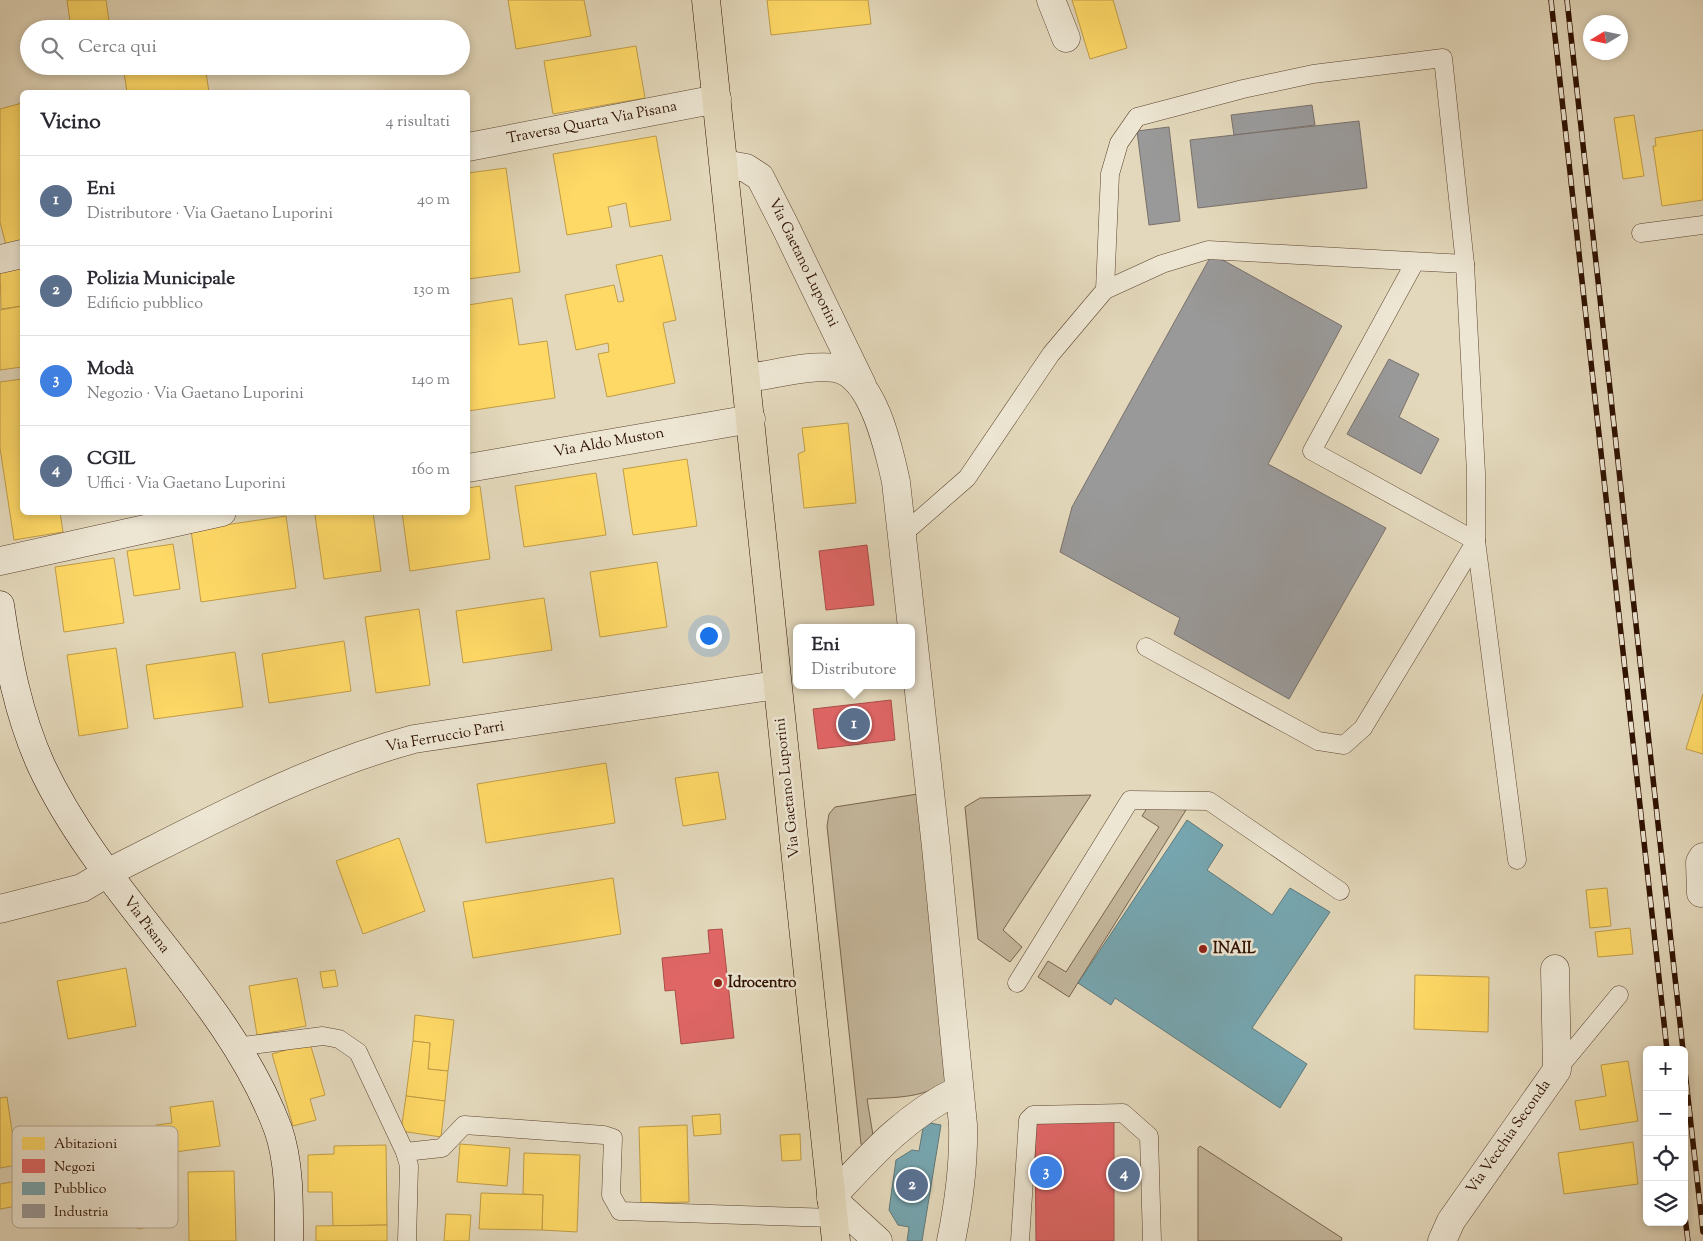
<!DOCTYPE html>
<html lang="it">
<meta charset="utf-8">
<style>
:root{--surface:#fff;--page:#f7f7f7;--text:#2b2b33;--muted:#7c7c81;--line:#e1e1e2;--accent:#0f766e}
body{margin:0;font-family:"Sorts Mill Goudy",serif;background:var(--page);color:var(--text)}
.controls{position:absolute;right:15px;bottom:15px;display:grid;overflow:hidden;border-radius:8px;box-shadow:0 2px 8px #0003}
.controls button{width:45px;height:45px;display:grid;place-items:center;padding:0;border:0;border-bottom:1px solid var(--line);background:var(--surface);color:var(--text);font:25px sans-serif}
.compass{position:absolute;left:1583px;top:15px;width:45px;height:45px;border-radius:50%;background:var(--surface);box-shadow:0 2px 8px #0003;rotate:260deg}
.you{position:absolute;left:708px;top:635px;width:18px;height:18px;margin:-12px;border:4px solid #fff;border-radius:50%;background:#1a73e8;box-shadow:0 0 0 8px #1a73e833}
.badge{display:grid;place-items:center;width:32px;height:32px;border-radius:50%;background:var(--accent);color:#fff;font-size:16px;font-weight:700}
.pin{position:absolute;translate:-50% -50%;border:2px solid #fff;box-shadow:0 1px 5px #0006}
.popup{position:absolute;left:793px;top:624px;width:122px;height:65px;box-sizing:border-box;display:grid;place-content:center;border-radius:8px;background:var(--surface);filter:drop-shadow(0 1px 4px #0005);font-size:16px;white-space:nowrap;color:var(--muted)}
.popup b{font-size:19px;color:var(--text)}
.popup::after{content:'';position:absolute;left:50%;top:100%;margin-left:-10px;border:10px solid transparent;border-top-color:var(--surface)}
.list{margin:0;padding:0;list-style:none}
h2{display:flex;justify-content:space-between;align-items:center;height:65px;margin:0;padding:0 20px;font-size:21px}
h2 small{font-size:16px;font-weight:400;color:var(--muted)}
.list li{display:grid;grid-template-columns:32px 1fr auto;gap:15px;align-items:center;box-sizing:border-box;height:90px;padding:0 20px;border-top:1px solid var(--line)}
.list b{display:block;font-size:19px;white-space:nowrap}
.list p{margin:0;font-size:16px;white-space:nowrap;color:var(--muted)}
.list em{font-size:16px;font-style:normal;color:var(--muted)}
.icon{flex:none;width:28px;height:28px;fill:none;stroke:currentColor;stroke-width:2;stroke-linecap:round;stroke-linejoin:round}
.map{position:relative;flex:none;width:1703px;height:1241px;overflow:hidden}
.search{position:absolute;background:var(--surface);box-shadow:0 2px 8px #0003;left:20px;top:20px;width:450px;height:55px;display:flex;align-items:center;gap:12px;box-sizing:border-box;padding:0 18px;border-radius:28px;color:var(--muted);font-size:19px}
.panel{position:absolute;background:var(--surface);box-shadow:0 2px 8px #0003;left:20px;top:90px;width:450px;height:425px;border-radius:8px}
.map>svg:first-child{display:block}
.green{fill:#c4b69b;stroke:#79644e}
.homes{fill:#ffd966;stroke:#c09d47}
.shops{fill:#e06666;stroke:#ab4c47}
.public{fill:#76a5af;stroke:#60797a}
.industry{fill:#999;stroke:#79706b}
.lines{fill:none;stroke-linecap:round;stroke-linejoin:round}
.lane-casing{stroke:#5b432f;stroke-width:19}
.street-casing{stroke:#5b432f;stroke-width:29}
.secondary-casing{stroke:#2e1100;stroke-width:29}
.primary-casing{stroke:#2e1100;stroke-width:29}
.lane{stroke:#ede6d3;stroke-width:18}
.street{stroke:#ede6d3;stroke-width:28}
.secondary{stroke:#ede6d3;stroke-width:28}
.primary{stroke:#e3d8bb;stroke-width:28}
.rail-casing{stroke:#2e1100;stroke-width:5.5}
.rail{stroke:#ede6d3;stroke-width:4;stroke-dasharray:11;stroke-linecap:butt}
.poi-dot{fill:#8f2418;stroke:#ede6d3;stroke-width:2}
.labels{text-anchor:middle;dominant-baseline:central;stroke-width:5;stroke-linejoin:round;paint-order:stroke}
.street-label{font-size:15px;fill:#2e1100;stroke:#ede6d3}
.poi-label{font-size:15px;font-weight:bold;fill:#2e1100;stroke:#ede6d3;text-anchor:start}
.key{fill:#ede6d3;stroke:#b4a694;stroke-width:1}
.key-label{font-size:14px;fill:#2e1100}
</style>
<div class="map">
<svg width="1703" height="1241" viewBox="0 0 1703 1241">
<rect width="100%" height="100%" fill="#e3d8bb"/>
<filter id="stains"><feTurbulence type="fractalNoise" baseFrequency=".004" numOctaves="4"/><feColorMatrix values="0 0 0 0 .2 0 0 0 0 .09 0 0 0 0 .02 0 0 0 .5 -.17"/></filter>
<radialGradient id="worn" r=".72"><stop offset=".6" stop-color="#630" stop-opacity="0"/><stop offset="1" stop-color="#630" stop-opacity=".3"/></radialGradient>
<g class="green">
<path d="M924 793 951 1077C928 1099 896 1097 867 1099L873 1135 868 1148 861 1144 827 826 829 814 835 807Z"/>
<polygon points="1091,795 1003,930 1022,947 1010,962 978,939 965,807 980,798"/>
<polygon points="1149,805 1186,810 1069,997 1038,977 1048,961 1066,972 1159,827 1142,816"/>
<polygon points="1200,1146 1342,1238 1341,1241 1198,1241 1198,1148"/>
</g>
<g class="homes">
<polygon points="67,0 106,0 110,29 71,29"/>
<polygon points="508,0 584,0 591,36 516,49"/>
<polygon points="767,0 868,0 871,24 771,35"/>
<polygon points="1072,0 1113,0 1127,48 1090,59"/>
<polygon points="636,46 645,98 553,114 544,61"/>
<polygon points="123,66 205,66 209,92 127,92"/>
<polygon points="22,103 22,241 6,245 0,222 0,109"/>
<polygon points="1634,115 1644,176 1623,179 1614,118"/>
<polygon points="1703,130 1703,200 1662,206 1653,146 1656,146 1655,138"/>
<polygon points="656,136 671,220 630,227 626,203 608,207 612,227 567,235 553,154"/>
<polygon points="506,168 520,272 468,279 468,173"/>
<polygon points="662,255 676,320 663,323 675,383 607,397 598,354 609,352 608,343 576,350 565,295 614,285 618,302 624,301 616,265"/>
<polygon points="22,265 22,306 1,309 0,268"/>
<polygon points="512,298 519,345 547,341 555,398 468,411 468,305"/>
<polygon points="22,306 22,367 0,370 0,310"/>
<polygon points="22,379 22,512 60,512 63,532 14,540 0,448 0,382"/>
<polygon points="848,423 856,503 804,508 798,454 805,451 802,428"/>
<polygon points="687,459 697,526 633,535 623,469"/>
<polygon points="596,473 606,535 524,547 515,486"/>
<polygon points="480,486 490,559 410,571 402,512 468,512 468,488"/>
<polygon points="335,512 373,512 381,571 324,579 315,515"/>
<polygon points="286,516 296,588 201,602 191,530"/>
<polygon points="173,544 180,589 134,596 127,551"/>
<polygon points="114,558 124,623 64,632 55,567"/>
<polygon points="657,562 667,627 600,637 590,572"/>
<polygon points="544,598 552,650 463,663 456,611"/>
<polygon points="419,609 430,685 376,693 365,617"/>
<polygon points="344,641 351,691 269,703 262,654"/>
<polygon points="116,648 128,728 79,736 67,655"/>
<polygon points="235,652 243,707 154,719 146,665"/>
<polygon points="1703,694 1703,754 1686,749"/>
<polygon points="606,763 615,823 486,843 477,784"/>
<polygon points="718,772 726,819 683,826 675,778"/>
<polygon points="399,838 425,911 363,934 336,861"/>
<polygon points="613,878 621,934 473,958 463,902"/>
<polygon points="1607,888 1611,926 1590,928 1586,890"/>
<polygon points="1630,928 1633,954 1598,957 1595,932"/>
<polygon points="126,968 136,1026 68,1039 57,981"/>
<polygon points="335,970 338,986 323,988 320,972"/>
<polygon points="1415,975 1489,977 1488,1032 1414,1029"/>
<polygon points="297,978 306,1026 257,1035 249,986"/>
<polygon points="415,1015 454,1020 448,1071 428,1069 430,1043 413,1041"/>
<polygon points="413,1041 430,1043 428,1069 448,1071 445,1101 406,1096"/>
<polygon points="310,1043 325,1095 310,1099 316,1120 293,1126 272,1054"/>
<polygon points="1628,1061 1638,1121 1580,1130 1575,1101 1606,1096 1601,1065"/>
<polygon points="406,1096 445,1101 441,1137 401,1131"/>
<polygon points="7,1097 17,1165 0,1168 0,1098"/>
<polygon points="213,1101 220,1146 160,1154 156,1125 172,1123 170,1107"/>
<polygon points="720,1114 721,1134 694,1136 692,1116"/>
<polygon points="687,1125 689,1202 641,1203 639,1127"/>
<polygon points="800,1134 801,1160 782,1161 780,1135"/>
<polygon points="1633,1142 1638,1184 1564,1194 1558,1153"/>
<polygon points="460,1144 510,1148 507,1186 457,1182"/>
<polygon points="386,1145 387,1225 333,1226 332,1192 308,1192 308,1155 334,1154 334,1146"/>
<polygon points="524,1153 580,1155 577,1232 542,1230 543,1195 523,1194"/>
<polygon points="155,1157 166,1224 138,1229 130,1186 0,1209 0,1184"/>
<polygon points="234,1171 236,1241 189,1241 188,1172"/>
<polygon points="481,1193 543,1195 542,1230 479,1229"/>
<polygon points="446,1214 471,1215 469,1241 444,1241"/>
<polygon points="387,1225 387,1241 316,1241 316,1226"/>
</g>
<g class="shops">
<polygon points="867,545 874,605 826,610 819,551"/>
<polygon points="891,700 895,740 818,749 813,709"/>
<polygon points="722,929 734,1038 681,1044 675,990 665,991 662,958 710,953 708,930"/>
<polygon points="1114,1121 1114,1241 1036,1241 1035,1123"/>
</g>
<g class="public">
<polygon points="1187,820 1223,845 1207,870 1272,915 1290,888 1330,912 1252,1028 1307,1064 1280,1108 1115,998 1111,1005 1078,983"/>
<polygon points="924,1122 941,1125 922,1241 907,1241 909,1227 898,1225 889,1210 896,1160 912,1150 919,1151"/>
</g>
<g class="industry">
<polygon points="1312,105 1315,125 1234,135 1231,115"/>
<polygon points="1359,121 1367,188 1198,208 1190,140"/>
<polygon points="1169,127 1180,221 1149,225 1137,131"/>
<polygon points="1212,254 1342,326 1268,464 1386,528 1289,699 1174,634 1180,618 1060,552 1072,507"/>
<polygon points="1389,359 1419,374 1399,417 1439,439 1421,474 1347,434"/>
</g>
<g class="lines">
<defs>
<g id="lane">
<polyline points="1641,233 1703,225"/>
<polyline points="1105,290 1110,174 1119,143 1137,117 1243,89 1313,74 1443,58 1465,264 1476,473 1476,541 1517,860"/>
<polyline points="903,534 967,478 1051,354 1105,290 1162,264 1208,250 1465,264"/>
<polyline points="1146,647 1318,741 1344,745 1363,728 1476,541 1312,451 1415,262"/>
<polyline points="1017,983 1130,800 1209,801 1340,891"/>
<polyline points="235,1047 323,1036 339,1039 358,1052 405,1152 409,1166 407,1241"/>
<polyline points="1557,1070 1619,995"/>
<polyline points="405,1152 442,1148 464,1125 604,1135 613,1138 611,1195 620,1211 834,1218"/>
<polyline points="1020,1241 1028,1120 1033,1115 1123,1113 1149,1136 1152,1241"/>
</g>
<g id="street">
<polyline points="1051,0 1066,38"/>
<polyline points="468,147 717,99"/>
<polyline points="724,164 746,168 760,177 785,226 862,385"/>
<polyline points="0,259 22,254"/>
<path d="M747 378C773 375 810 364 835 368 873 374 889 450 896 482L936 847 963 1125C964 1165 959 1202 951 1241"/>
<polyline points="468,468 751,419"/>
<polyline points="0,561 222,512"/>
<polyline points="1701,893 1700,862 1703,857"/>
<path d="M0 909 82 888 107 873C207 823 306 768 414 739L777 685"/>
<path d="M878 1241 831 1198C870 1156 906 1115 959 1090"/>
<polyline points="1442,1241 1451,1221 1557,1070 1555,969"/>
</g>
<path id="secondary" d="M0 605C8 660 18 714 41 765 101 895 228 995 278 1129 290 1163 289 1205 289 1241"/>
<polyline id="primary" points="706,0 836,1241"/>
</defs>
<use href="#lane" class="lane-casing"/>
<use href="#street" class="street-casing"/>
<use href="#secondary" class="secondary-casing"/>
<use href="#primary" class="primary-casing"/>
<use href="#lane" class="lane"/>
<use href="#street" class="street"/>
<use href="#secondary" class="secondary"/>
<use href="#primary" class="primary"/>
<defs>
<g id="rail">
<polyline points="1551,0 1667,1050"/>
<polyline points="1567,0 1683,1050"/>
<polyline points="1684,1062 1703,1232"/>
<polyline points="1684,1209 1688,1241"/>
</g>
</defs>
<use href="#rail" class="rail-casing"/>
<use href="#rail" class="rail"/>
</g>
<g class="poi-dot">
<circle cx="1203" cy="949" r="5"/>
<circle cx="718" cy="983" r="5"/>
</g>
<g class="labels">
<g class="street-label">
<text transform="translate(592 123) rotate(-11)">Traversa Quarta Via Pisana</text>
<text transform="translate(803 263) rotate(64)">Via Gaetano Luporini</text>
<text transform="translate(609 443) rotate(-10)">Via Aldo Muston</text>
<text transform="translate(445 737) rotate(-10)">Via Ferruccio Parri</text>
<text transform="translate(788 788) rotate(-96)">Via Gaetano Luporini</text>
<text transform="translate(146 925) rotate(53)">Via Pisana</text>
<text transform="translate(1509 1137) rotate(-55)">Via Vecchia Seconda</text>
</g>
<g class="poi-label">
<text x="1213" y="949">INAIL</text>
<text x="728" y="983">Idrocentro</text>
</g>
</g>
<rect x="12" y="1126" width="166" height="102" rx="8" class="key"/>
<rect x="22" y="1137" width="23" height="13" fill="#ffd966"/>
<rect x="22" y="1159" width="23" height="14" fill="#e06666"/>
<rect x="22" y="1182" width="23" height="13" fill="#76a5af"/>
<rect x="22" y="1204" width="23" height="14" fill="#999"/>
<g class="key-label">
<text x="54" y="1148">Abitazioni</text>
<text x="54" y="1171">Negozi</text>
<text x="54" y="1193">Pubblico</text>
<text x="54" y="1216">Industria</text>
</g>
<rect width="100%" height="100%" filter="url(#stains)"/>
<rect width="100%" height="100%" fill="url(#worn)"/>
</svg>
<div class="controls">
<button>+</button>
<button>−</button>
<button><svg class="icon" aria-label="locate" viewBox="0 0 24 24"><circle cx="12" cy="12" r="6"/><path d="M12 2v4M12 18v4M2 12h4M18 12h4"/></svg></button>
<button><svg class="icon" aria-label="layers" viewBox="0 0 24 24"><path d="M12 4l9 5-9 5-9-5zM3 14l9 5 9-5"/></svg></button>
</div>
<svg class="compass" viewBox="-18 -18 36 36"><path d="M0-13l5 13h-10z" fill="#e53935"/><path d="M0 13l5-13h-10z" fill="#7c7c81"/></svg>
<div class="you"></div>
<div class="pin badge" style="left:854px;top:724px;background:#5c6f8a">1</div>
<div class="popup"><b>Eni</b>Distributore</div>
<div class="pin badge" style="left:912px;top:1185px;background:#5c6f8a">2</div>
<div class="pin badge" style="left:1046px;top:1172px;background:#3f7fe0">3</div>
<div class="pin badge" style="left:1124px;top:1174px;background:#5c6f8a">4</div>
<div class="search"><svg class="icon" aria-label="search" viewBox="0 0 24 24"><circle cx="10" cy="10" r="6"/><path d="M15 15l6 6"/></svg>Cerca qui</div>
<section class="panel">
<h2>Vicino<small>4 risultati</small></h2>
<ul class="list">
<li><span class="badge" style="background:#5c6f8a">1</span><div><b>Eni</b><p>Distributore · Via Gaetano Luporini</p></div><em>40 m</em></li>
<li><span class="badge" style="background:#5c6f8a">2</span><div><b>Polizia Municipale</b><p>Edificio pubblico</p></div><em>130 m</em></li>
<li><span class="badge" style="background:#3f7fe0">3</span><div><b>Modà</b><p>Negozio · Via Gaetano Luporini</p></div><em>140 m</em></li>
<li><span class="badge" style="background:#5c6f8a">4</span><div><b>CGIL</b><p>Uffici · Via Gaetano Luporini</p></div><em>160 m</em></li>
</ul>
</section>
</div>
